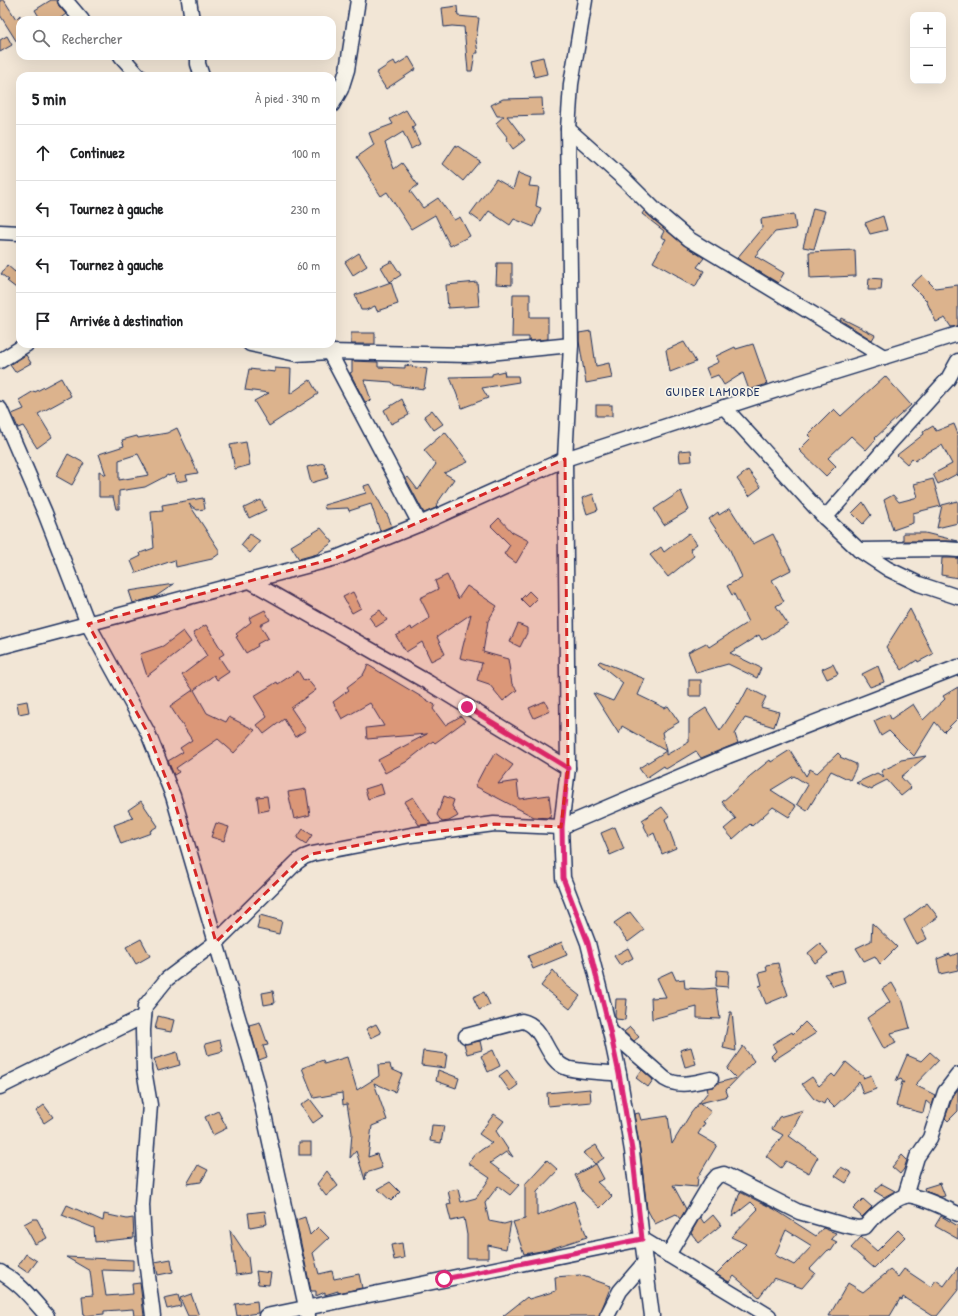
<!DOCTYPE html>
<html lang="fr">
<meta charset="utf-8">
<style>
:root{--surface:#fff;--page:#f2f2f2;--text:#202124;--muted:#757577;--line:#e0e0e0}
body{margin:0;font-family:"Patrick Hand",sans-serif;background:var(--page);color:var(--text)}
.controls{position:absolute;right:12px;top:12px;display:grid;overflow:hidden;border-radius:8px;box-shadow:0 4px 16px #0002}
.controls button{width:36px;height:36px;display:grid;place-items:center;padding:0;border:0;border-bottom:1px solid var(--line);background:var(--surface);color:var(--text);font:20px sans-serif}
.stop{position:absolute;width:12px;height:12px;margin:-9px;border:3px solid #db2777;border-radius:50%;background:#fff}
.stop.end{background:#db2777;border-color:#fff;box-shadow:0 1px 4px #0008}
.list{margin:0;padding:0;list-style:none}
h2{display:flex;justify-content:space-between;align-items:center;height:52px;margin:0;padding:0 16px;font-size:17px}
h2 small{font-size:13px;font-weight:400;color:var(--muted)}
.list li{display:grid;grid-template-columns:26px 1fr auto;gap:12px;align-items:center;box-sizing:border-box;height:56px;padding:0 16px;border-top:1px solid var(--line)}
.list b{display:block;font-size:15px;white-space:nowrap}
.list em{font-size:13px;font-style:normal;color:var(--muted)}
.icon{flex:none;width:22px;height:22px;fill:none;stroke:currentColor;stroke-width:2;stroke-linecap:round;stroke-linejoin:round}
.map{position:relative;flex:none;width:958px;height:1316px;overflow:hidden}
.search{position:absolute;background:var(--surface);box-shadow:0 4px 16px #0002;left:16px;top:16px;width:320px;height:44px;display:flex;align-items:center;gap:10px;box-sizing:border-box;padding:0 14px;border-radius:12px;color:var(--muted);font-size:15px}
.panel{position:absolute;background:var(--surface);box-shadow:0 4px 16px #0002;left:16px;top:72px;width:320px;height:276px;border-radius:12px}
.map>svg:first-child{display:block}
.building{fill:#dcb38d;stroke:#1b2f5e;fill-rule:evenodd}
.lines{fill:none;stroke-linecap:round;stroke-linejoin:round}
.minor-casing{stroke:#1b2f5e;stroke-width:17}
.minor{stroke:#f7f3e8;stroke-width:14}
.route{stroke:#db2777;stroke-width:5}
.marked{fill:#d62828;fill-opacity:0.2;stroke:#d62828;stroke-width:3;stroke-dasharray:8 5;stroke-linejoin:round}
.labels{text-anchor:middle;dominant-baseline:central;stroke-width:3.5;stroke-linejoin:round;paint-order:stroke}
.quarter-label{font-size:13px;letter-spacing:1px;fill:#1b2f5e;stroke:#f7f3e8}
</style>
<div class="map">
<svg width="958" height="1316" viewBox="0 0 958 1316">
<rect width="100%" height="100%" fill="#f2e6d6"/>
<filter id="ink" filterUnits="userSpaceOnUse"><feTurbulence type="fractalNoise" baseFrequency=".025" numOctaves="2"/><feDisplacementMap in="SourceGraphic" scale="8" xChannelSelector="R" yChannelSelector="G"/><feConvolveMatrix kernelMatrix="1 2 1 2 8 2 1 2 1" color-interpolation-filters="sRGB"/></filter>
<g filter="url(#ink)">
<g class="building">
<polygon points="0,0 4,0 16,19 20,15 20,47 0,15"/>
<polygon points="51,0 57,0 59,6 66,14 58,20 41,20 35,10"/>
<polygon points="457,6 458,16 479,18 476,40 478,53 475,53 472,71 468,71 464,27 452,26 444,27 442,8"/>
<polygon points="7,36 12,45 0,52 0,40"/>
<polygon points="409,57 416,69 386,89 376,73 394,61 396,65"/>
<polygon points="543,57 547,74 534,77 530,60"/>
<polygon points="542,98 543,115 507,116 525,140 513,149 506,139 508,138 496,123 504,116 497,116 491,105 503,99"/>
<polygon points="406,110 415,125 412,127 420,144 411,149 403,132 385,143 394,169 402,163 418,185 410,191 423,208 438,198 454,220 460,217 470,236 450,246 435,215 411,229 387,192 381,196 371,181 372,180 357,157 374,145 369,133 393,124 390,119"/>
<polygon points="456,145 480,161 463,181 443,164"/>
<polygon points="518,173 531,178 529,186 539,187 536,206 541,208 534,227 514,219 510,225 489,211 481,222 470,214 496,179 513,189"/>
<polygon points="813,208 825,211 814,249 803,247"/>
<polygon points="644,211 684,245 704,258 697,267 704,271 695,287 678,277 678,276 653,262 666,239 661,237 664,231 642,214"/>
<polygon points="794,214 796,229 775,232 755,256 784,273 778,283 737,258 762,228 761,219"/>
<polygon points="883,216 887,230 870,234 865,223"/>
<polygon points="855,250 856,276 810,278 809,252"/>
<polygon points="359,253 367,266 353,275 345,262"/>
<polygon points="392,261 401,275 390,282 381,267"/>
<polygon points="497,263 512,263 512,285 496,284"/>
<polygon points="7,265 15,272 20,265 20,291 7,281 9,280 1,274"/>
<polygon points="922,275 935,288 958,285 958,326 951,327 945,318 936,322 926,300 911,285"/>
<polygon points="869,278 882,279 881,290 868,290"/>
<polygon points="391,282 398,304 377,311 375,306 366,310 361,310 355,295"/>
<polygon points="477,282 479,306 448,308 446,285"/>
<polygon points="513,294 530,294 530,317 548,317 548,339 529,341 529,337 512,337"/>
<polygon points="841,318 875,335 872,340 840,320"/>
<polygon points="591,331 596,366 609,363 612,378 586,383 579,341 579,333"/>
<rect x="351" y="333" width="24" height="11"/>
<polygon points="684,342 696,362 670,372 666,350"/>
<polygon points="753,344 767,384 749,390 743,373 724,385 718,375 710,378 706,368 719,362 716,356 735,347 736,349"/>
<polygon points="26,355 31,363 15,372 10,365"/>
<polygon points="352,361 378,362 378,367 405,368 405,365 427,369 424,389 394,385 392,382 364,380 371,400 365,402 350,373 352,372"/>
<polygon points="275,368 291,369 290,394 310,380 318,394 269,426 254,401 269,393 245,390 249,369 275,372"/>
<polygon points="504,371 505,376 518,376 519,382 482,388 488,398 462,408 450,377 492,376 492,374"/>
<polygon points="885,376 911,405 875,438 876,439 866,450 851,436 828,458 836,466 826,476 799,450 811,438 808,435 834,409 841,416"/>
<polygon points="61,378 71,396 38,414 52,437 37,448 23,426 18,428 12,414 24,409 19,400 34,391 35,392"/>
<polygon points="402,399 409,415 391,424 384,410"/>
<rect x="596" y="405" width="16" height="11"/>
<polygon points="432,410 443,424 434,430 424,416"/>
<polygon points="954,424 958,434 958,476 957,474 938,484 933,474 952,464 942,445 925,454 915,461 912,458 907,464 897,455 924,434 923,432 933,426 936,431"/>
<path d="M177 428 198 473 186 475 188 480 176 482 174 474 168 476V475L145 487 119 491V509H116L113 497H99V471L106 475 99 454 124 446 122 440 137 436 138 438 167 433ZM138 454 149 475 119 480V460Z"/>
<polygon points="445,432 468,462 444,473 454,479 436,505 438,507 424,513 406,479 408,477 418,490 436,464 424,450"/>
<polygon points="246,442 250,465 235,469 230,445"/>
<polygon points="691,450 692,461 680,462 679,451"/>
<polygon points="68,454 84,463 72,485 56,476"/>
<polygon points="324,463 328,478 311,483 307,467"/>
<polygon points="748,470 761,487 749,496 737,479"/>
<polygon points="933,479 941,506 913,513 913,523 893,530 884,500 893,495 899,502 918,497 914,484"/>
<polygon points="370,484 386,514 387,514 392,526 380,531 371,504 349,511 348,508 325,509 324,505 366,493 364,486"/>
<polygon points="681,491 689,510 664,525 654,509"/>
<polygon points="593,494 598,510 587,514 582,498"/>
<polygon points="203,498 205,509 197,510 189,504 219,550 219,554 212,559 176,567 175,560 136,573 131,561 141,556 140,553 154,548 151,512 163,511 162,505"/>
<polygon points="261,500 266,510 249,518 244,508"/>
<polygon points="958,501 958,523 937,528 942,505"/>
<polygon points="863,502 871,515 863,524 852,513"/>
<polygon points="730,508 753,544 773,534 791,570 772,580 784,601 776,606 788,624 762,640 759,635 730,653 761,668 757,678 728,664 696,673 688,652 706,643 709,647 748,622 734,594 732,595 727,586 742,577 730,550 709,519 718,512 719,515"/>
<polygon points="499,518 512,532 529,541 516,563 504,554 510,545 491,526"/>
<polygon points="321,528 333,542 317,554 299,559 291,546"/>
<polygon points="689,533 697,544 690,549 694,556 668,577 650,555 661,547 664,552"/>
<polygon points="903,533 925,533 958,541 903,541"/>
<polygon points="250,534 260,541 250,553 241,545"/>
<polygon points="942,558 958,558 958,578 941,575"/>
<polygon points="447,575 458,599 467,586 497,606 488,621 483,652 508,659 512,684 517,690 503,701 489,684 477,680 482,663 460,658 471,614 437,637 445,654 431,661 422,642 406,652 396,636 411,627 412,630 430,618 420,598 438,589 435,581"/>
<polygon points="174,584 155,597 133,603 129,591"/>
<polygon points="529,591 537,599 529,607 521,599"/>
<polygon points="353,592 361,608 352,613 343,597"/>
<polygon points="910,609 933,654 918,662 917,660 902,670 886,647"/>
<polygon points="265,610 270,620 260,625 268,638 257,644 258,646 246,653 236,637 238,636 236,634 251,622 249,618"/>
<polygon points="380,610 387,620 376,627 369,617"/>
<polygon points="518,624 527,628 527,633 520,647 510,642"/>
<polygon points="206,625 224,654 219,657 229,672 217,680 214,675 194,690 207,713 226,722 229,717 255,730 234,753 218,739 176,768 179,772 174,775 168,761 183,752 180,748 192,740 170,706 193,690 182,675 207,656 193,633"/>
<polygon points="183,631 191,642 147,676 140,654 163,646"/>
<polygon points="600,661 645,679 638,695 665,708 668,706 679,722 662,732 666,751 622,726 619,734 593,693 613,701 623,683 598,663"/>
<polygon points="833,664 838,674 827,679 822,669"/>
<polygon points="368,665 435,705 433,709 445,725 461,716 465,721 435,743 433,741 406,762 385,773 378,760 427,734 367,739 366,728 384,726 370,703 342,719 333,702 349,690 347,687 363,675"/>
<polygon points="878,666 884,682 870,687 862,674"/>
<polygon points="298,671 304,681 307,679 316,690 291,708 306,730 295,737 284,719 264,734 257,725 267,717 254,696 277,682 278,684"/>
<rect x="689" y="680" width="12" height="16"/>
<polygon points="958,687 958,718 944,732 935,722 914,756 889,731 881,736 874,721 889,714 891,719 913,704 923,720 945,699 943,696"/>
<polygon points="748,688 766,697 761,707 779,712 774,727 745,718 735,734 738,743 701,758 696,751 666,769 664,766 646,778 639,768 666,751 666,755 689,742 689,719 706,708 720,731 738,704 739,705"/>
<polygon points="27,701 29,712 19,714 17,703"/>
<polygon points="545,701 550,711 534,718 529,708"/>
<polygon points="790,750 806,776 810,769 817,773 838,753 841,756 840,757 856,764 856,768 850,780 831,771 807,811 797,804 808,785 794,776 771,790 796,806 789,817 773,807 752,826 750,824 733,839 724,829 736,819 722,802 750,777 750,776 770,760 771,762"/>
<polygon points="495,753 513,765 498,784 517,781 519,799 549,795 551,811 550,818 534,817 475,786 486,765 487,766"/>
<polygon points="926,756 901,777 911,788 901,796 887,780 875,786 872,790 856,783 877,773 884,777 881,771 896,764 901,760"/>
<polygon points="381,784 384,794 368,799 365,789"/>
<polygon points="306,789 310,815 294,819 288,792"/>
<polygon points="267,796 269,810 259,812 257,797"/>
<polygon points="444,796 454,800 452,806 458,816 449,821 442,822 437,815"/>
<polygon points="413,797 431,824 419,825 404,802"/>
<polygon points="141,801 158,826 150,831 151,833 121,844 114,825 133,818 128,810"/>
<polygon points="662,807 669,816 665,819 676,848 662,854 654,833 649,836 644,826 645,825 642,820"/>
<polygon points="216,823 229,827 224,841 211,837"/>
<polygon points="615,827 624,849 610,855 601,833"/>
<polygon points="303,829 312,835 306,844 297,838"/>
<polygon points="927,903 938,917 922,929 927,939 916,944 904,920"/>
<polygon points="630,912 644,930 628,942 614,923"/>
<polygon points="260,915 282,921 279,934 257,929"/>
<polygon points="872,923 897,947 880,964 875,956 864,961 856,948 871,941"/>
<polygon points="141,939 150,956 136,964 126,947"/>
<polygon points="562,942 567,955 533,969 528,956"/>
<polygon points="820,943 828,953 815,963 808,953"/>
<polygon points="628,948 633,958 620,965 614,956"/>
<polygon points="958,953 958,970 940,974 937,959 950,954 951,956"/>
<polygon points="778,963 780,972 788,995 766,1004 759,986 762,985 759,973 767,971 766,965"/>
<polygon points="553,970 566,985 580,996 570,1009 541,986"/>
<polygon points="717,970 729,971 728,987 716,986"/>
<polygon points="842,970 845,982 833,986 824,974"/>
<polygon points="672,971 676,980 684,979 685,988 703,989 716,988 720,1019 697,1018 697,1007 652,1019 651,998 666,997 657,978"/>
<polygon points="892,983 903,1002 910,1028 891,1033 896,1043 884,1049 867,1018 890,1002 882,989"/>
<polygon points="273,991 275,1003 264,1005 262,993"/>
<polygon points="484,992 490,1005 479,1010 473,997"/>
<polygon points="616,999 627,999 625,1020 616,1019 615,1015"/>
<polygon points="730,1012 732,1012 736,1051 723,1048"/>
<polygon points="158,1016 174,1020 171,1032 155,1029"/>
<polygon points="260,1022 268,1045 263,1046 267,1057 259,1060 249,1025"/>
<polygon points="805,1022 816,1033 774,1060 771,1056 776,1051 772,1044 792,1032 793,1034"/>
<polygon points="376,1024 381,1033 371,1038 366,1029"/>
<polygon points="630,1027 639,1037 634,1041 624,1032"/>
<polygon points="220,1040 223,1051 208,1055 205,1044"/>
<polygon points="480,1041 482,1050 467,1054 464,1044"/>
<polygon points="743,1046 754,1061 726,1090 728,1096 700,1103 711,1112 703,1122 705,1123 698,1134 717,1145 698,1177 697,1187 673,1185 686,1209 680,1219 676,1214 655,1224 647,1209 640,1150 634,1114 639,1113 641,1120 668,1116 672,1144 691,1113 708,1092 707,1088 713,1087 718,1083 736,1078 727,1069"/>
<polygon points="691,1047 696,1064 685,1067 680,1050"/>
<polygon points="493,1050 500,1066 488,1072 481,1056"/>
<polygon points="423,1051 447,1054 445,1068 421,1065"/>
<polygon points="177,1052 180,1065 158,1071 154,1059"/>
<polygon points="930,1052 939,1060 915,1085 935,1095 932,1106 926,1101 923,1113 896,1106 902,1082 904,1083 901,1079 896,1081 907,1055 921,1061"/>
<polygon points="347,1057 357,1090 379,1076 378,1065 390,1064 391,1069 402,1074 395,1092 374,1083 387,1120 372,1126 368,1157 377,1154 382,1168 366,1173 365,1180 356,1151 350,1158 352,1133 347,1104 343,1105 342,1093 314,1098 302,1068 323,1060 324,1064"/>
<polygon points="846,1062 864,1077 863,1078 871,1075 876,1089 863,1094 859,1082 849,1093 834,1107 826,1099 824,1104 814,1099 802,1084 812,1077 819,1086 832,1074 835,1077"/>
<polygon points="438,1070 459,1078 456,1088 436,1081"/>
<polygon points="507,1070 518,1085 510,1091 499,1076"/>
<polygon points="642,1070 653,1080 648,1087 636,1078"/>
<polygon points="590,1089 591,1102 548,1106 547,1093"/>
<polygon points="958,1089 958,1111 948,1121 945,1118 953,1096"/>
<polygon points="310,1099 323,1116 313,1123 301,1105"/>
<polygon points="44,1105 53,1117 44,1123 36,1111"/>
<polygon points="803,1110 789,1136 818,1157 809,1173 786,1161 781,1168 766,1156 783,1135 772,1129 779,1117"/>
<polygon points="218,1111 227,1128 213,1135 205,1117"/>
<polygon points="494,1114 504,1121 496,1131 513,1157 506,1152 490,1163 519,1185 510,1195 498,1186 485,1203 489,1221 504,1224 511,1222 506,1249 488,1245 488,1258 467,1258 467,1235 464,1218 451,1221 447,1205 451,1204 448,1191 458,1189 461,1202 476,1198 490,1178 468,1163 475,1154 492,1143 479,1134"/>
<polygon points="432,1125 444,1126 441,1143 430,1141"/>
<rect x="299" y="1142" width="12" height="13"/>
<polygon points="596,1145 604,1158 595,1164 583,1153"/>
<polygon points="902,1155 907,1160 904,1169 900,1174 892,1167"/>
<polygon points="547,1160 558,1170 537,1192 537,1216 574,1201 587,1237 547,1250 524,1254 513,1222 525,1219 525,1184"/>
<polygon points="596,1164 604,1179 597,1182 612,1196 600,1208 583,1192 575,1175"/>
<polygon points="198,1165 208,1170 201,1182 187,1184"/>
<polygon points="841,1167 852,1173 846,1183 835,1176"/>
<polygon points="327,1171 338,1186 326,1196 317,1184"/>
<polygon points="390,1182 400,1192 391,1201 378,1189"/>
<polygon points="940,1183 945,1196 941,1197 925,1191 924,1188"/>
<polygon points="882,1184 895,1191 884,1197 874,1191"/>
<path d="M740 1192 774 1209 816 1236 823 1228 836 1233 831 1239 837 1242 831 1251 828 1250 810 1269 815 1273 802 1288 774 1278 759 1297 734 1276 729 1282 716 1274 746 1244 731 1237 758 1209 751 1202 732 1217ZM786 1230 812 1246 794 1265 775 1255Z"/>
<polygon points="863,1199 872,1207 862,1217 853,1209"/>
<polygon points="67,1205 103,1221 104,1214 127,1219 133,1218 134,1238 95,1242 94,1228 62,1215"/>
<polygon points="265,1211 267,1224 250,1227 248,1213"/>
<polygon points="713,1215 721,1225 699,1243 691,1233 700,1217 704,1223"/>
<polygon points="941,1216 958,1226 958,1239 935,1226"/>
<polygon points="305,1217 310,1235 318,1227 329,1238 313,1253 319,1274 332,1271 334,1279 359,1274 362,1288 338,1293 338,1291 325,1295 325,1292 316,1296 316,1291 311,1291 296,1220"/>
<polygon points="33,1219 37,1219 47,1238 35,1244 24,1224"/>
<polygon points="230,1230 248,1257 250,1273 236,1275"/>
<polygon points="898,1230 905,1237 874,1268 851,1248 861,1237 877,1251"/>
<polygon points="402,1243 404,1258 394,1260 391,1245"/>
<polygon points="26,1254 37,1261 28,1273 18,1266"/>
<polygon points="66,1257 133,1260 133,1271 102,1270 106,1296 133,1294 132,1284 140,1283 144,1316 134,1316 133,1309 104,1311 104,1314 84,1316 82,1296 93,1295 90,1271"/>
<polygon points="171,1259 173,1272 158,1275 155,1262"/>
<polygon points="958,1267 958,1290 937,1316 933,1316 903,1297 902,1300 900,1299 890,1316 829,1316 848,1283 863,1292 890,1270 898,1277 904,1269 931,1287 936,1280 944,1286"/>
<polygon points="256,1271 271,1273 269,1285 258,1284"/>
<polygon points="580,1275 611,1286 599,1316 503,1316 527,1297 529,1299 556,1291 555,1277"/>
<polygon points="191,1294 199,1316 188,1316 180,1298"/>
<polygon points="178,1295 181,1306 167,1309 164,1298"/>
<polygon points="257,1301 258,1313 237,1316 235,1304"/>
</g>
<g class="lines">
<defs>
<g id="minor">
<polyline points="65,0 82,20"/>
<polyline points="189,0 192,20"/>
<polyline points="585,0 571,84 568,129 571,345 565,459 568,768 561,827 563,878 588,943 610,1031 619,1074 632,1151 642,1239 769,1316"/>
<polyline points="121,56 139,76"/>
<polyline points="198,56 198,64 202,76"/>
<polyline points="332,105 341,89 347,70 358,0"/>
<polyline points="568,129 626,181 656,211 689,239 884,357"/>
<polyline points="0,232 20,233"/>
<polyline points="250,344 296,354 329,352 469,355 571,345"/>
<polyline points="326,346 420,524"/>
<polyline points="0,361 27,344"/>
<polyline points="724,407 825,518 859,550 888,569 919,584 958,597"/>
<polyline points="0,409 45,513 88,624 148,733 173,796 257,1082 308,1316"/>
<polyline points="825,518 891,442 948,379 958,361"/>
<polyline points="859,550 945,549 958,550"/>
<polyline points="250,581 429,683 568,768"/>
<polyline points="0,647 336,558 420,524 565,459 777,390 958,334"/>
<path d="M610 1031 665 1079C680 1088 695 1082 711 1079"/>
<path d="M466 1036 522 1021C546 1026 544 1060 567 1068 579 1072 605 1072 619 1074"/>
<polyline points="0,1087 144,1016"/>
<polyline points="905,1196 917,1157 930,1138 945,1092 958,1075"/>
<path d="M668 1255 711 1183 717 1176 724 1174 799 1212 844 1225 858 1228 865 1227C873 1216 892 1200 905 1196 914 1193 947 1209 958 1214"/>
<path d="M0 1272C20 1283 32 1299 47 1316"/>
<polyline points="153,1316 144,1244 142,1205 150,1105 144,1070 143,1030 145,1006 167,979 216,942 297,862 304,857 312,854 411,835 494,824 561,827 728,756 958,667"/>
<polyline points="266,1316 642,1239 652,1316"/>
<polyline points="607,1316 620,1291 645,1262"/>
</g>
</defs>
<use href="#minor" class="minor-casing"/>
<use href="#minor" class="minor"/>
</g>
</g>
<g class="lines" filter="url(#ink)">
<polyline class="route" points="444,1279 642,1239 632,1150 619,1074 610,1031 588,943 563,878 562,827 568,768 467,707"/>
</g>
<path class="marked" d="M565 459 568 768 561 827 494 824 411 835 312 854 297 862 216 942 173 796 148 733 88 624 336 558Z"/>
<g class="labels">
<g class="quarter-label">
<text x="713" y="391">GUIDER LAMORDE</text>
</g>
</g>
</svg>
<div class="controls">
<button>+</button>
<button>−</button>
</div>
<div class="stop" style="left:444px;top:1279px"></div>
<div class="stop end" style="left:467px;top:707px"></div>
<div class="search"><svg class="icon" aria-label="search" viewBox="0 0 24 24"><circle cx="10" cy="10" r="6"/><path d="M15 15l6 6"/></svg>Rechercher</div>
<section class="panel">
<h2>5 min<small>À pied · 390 m</small></h2>
<ul class="list">
<li><svg class="icon" aria-label="ahead" viewBox="0 0 24 24"><path d="M12 20V5M6 11l6-6 6 6"/></svg><div><b>Continuez</b></div><em>100 m</em></li>
<li><svg class="icon" aria-label="left" viewBox="0 0 24 24"><path d="M17 20v-9H6M10 6l-5 5 5 5"/></svg><div><b>Tournez à gauche</b></div><em>230 m</em></li>
<li><svg class="icon" aria-label="left" viewBox="0 0 24 24"><path d="M17 20v-9H6M10 6l-5 5 5 5"/></svg><div><b>Tournez à gauche</b></div><em>60 m</em></li>
<li><svg class="icon" aria-label="arrive" viewBox="0 0 24 24"><path d="M6 21V4h12l-3 4 3 4H6"/></svg><div><b>Arrivée à destination</b></div></li>
</ul>
</section>
</div>
